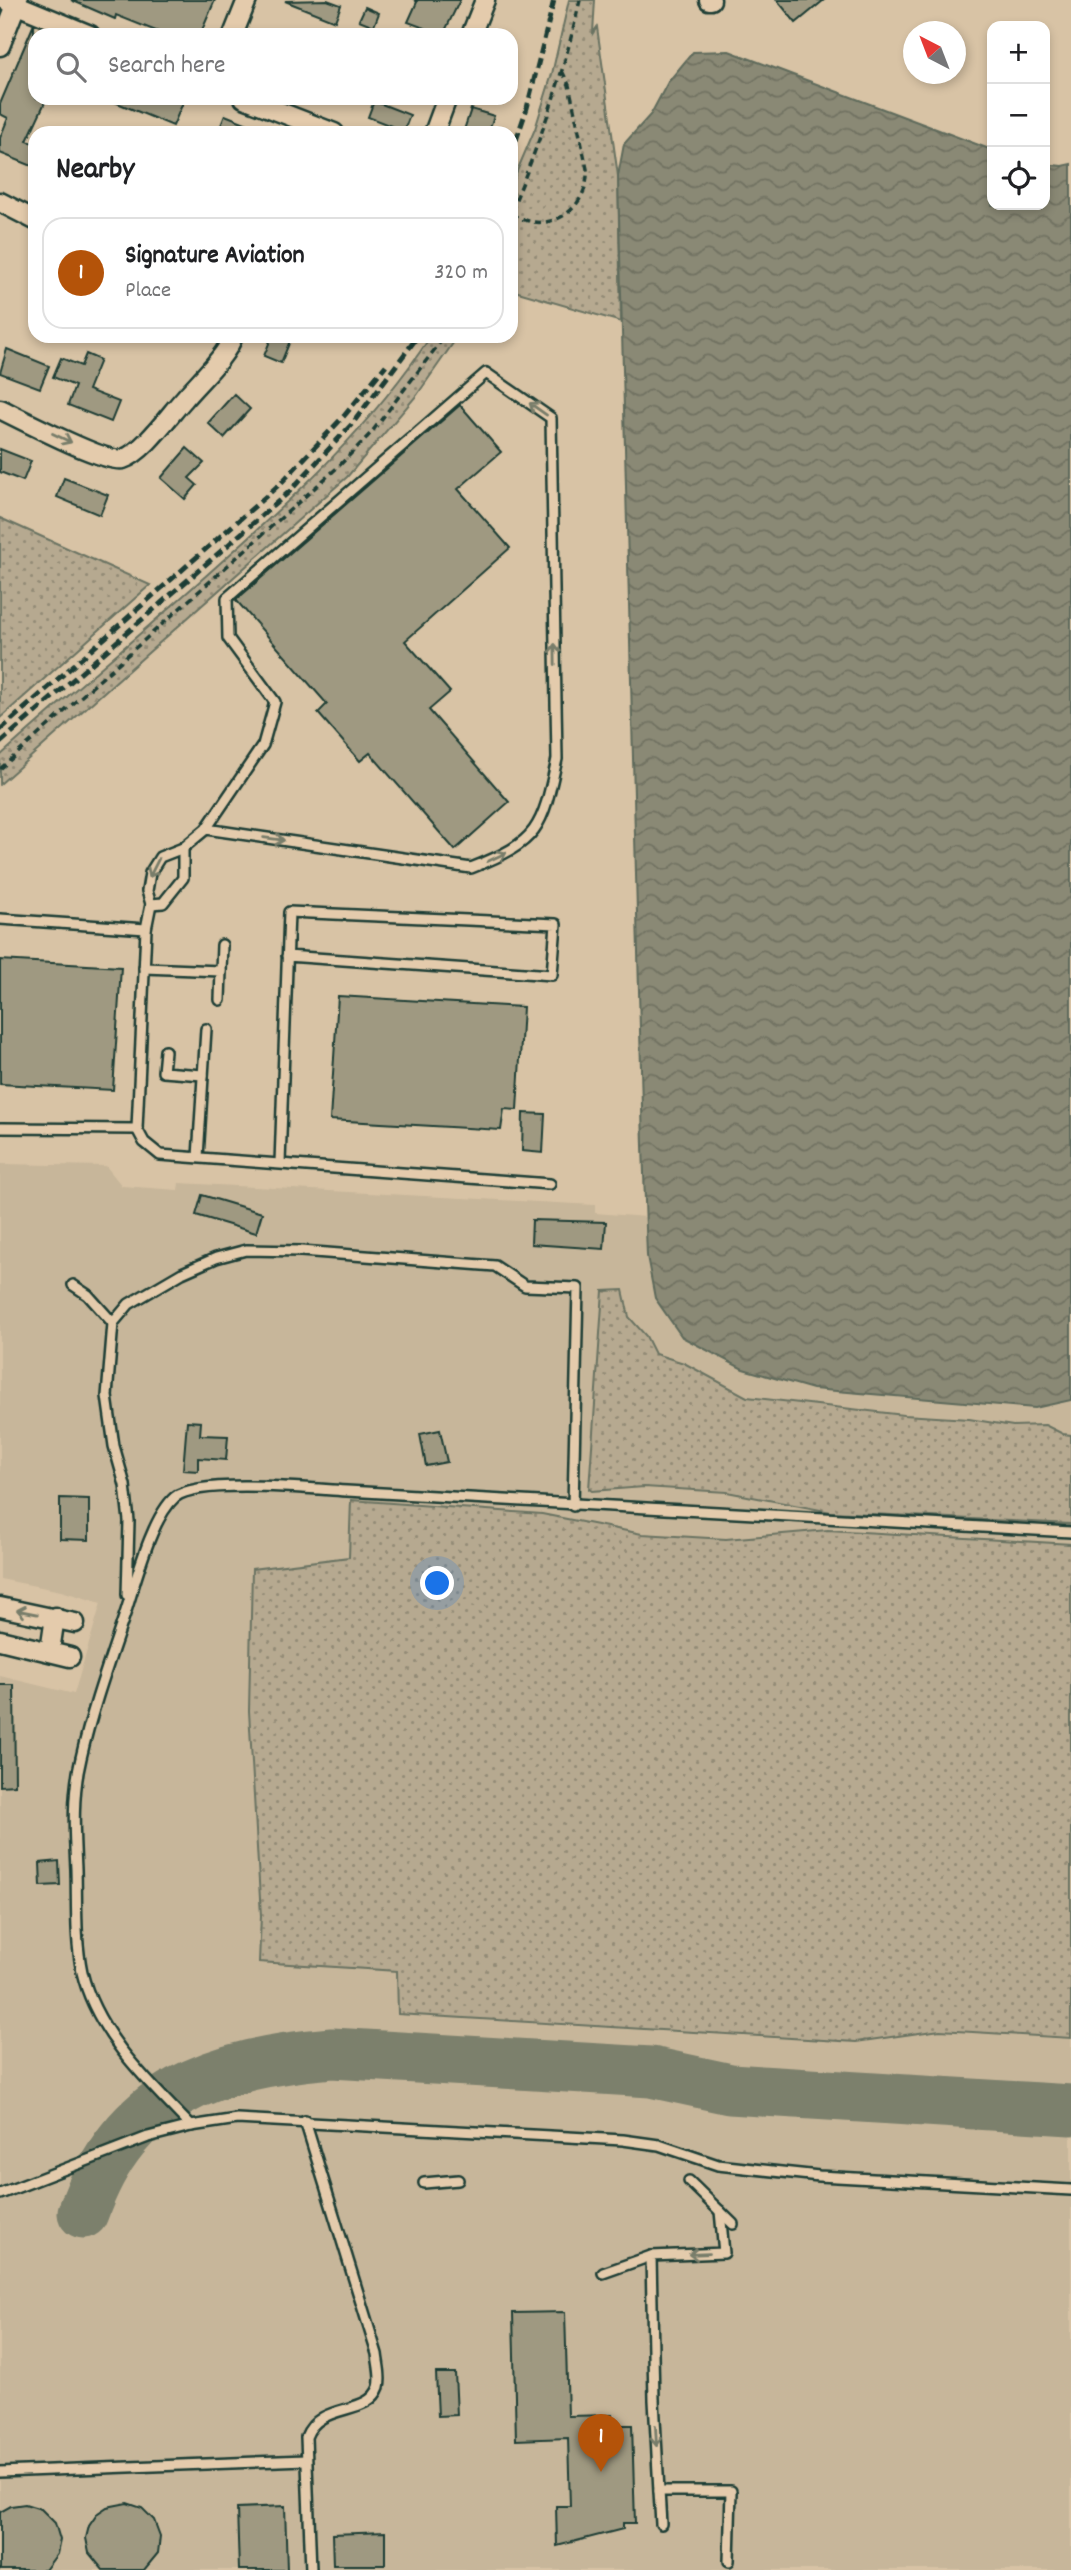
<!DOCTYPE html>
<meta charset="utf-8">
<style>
:root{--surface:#fff;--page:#f2f2f2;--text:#202124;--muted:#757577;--line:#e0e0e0;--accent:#b45309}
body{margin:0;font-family:Dekko,sans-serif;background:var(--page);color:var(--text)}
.controls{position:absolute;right:21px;top:21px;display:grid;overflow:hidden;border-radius:14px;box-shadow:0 4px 10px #0003}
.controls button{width:63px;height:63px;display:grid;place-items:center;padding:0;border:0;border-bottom:2px solid var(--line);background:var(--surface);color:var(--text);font:35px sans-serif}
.compass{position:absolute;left:903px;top:21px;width:63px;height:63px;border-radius:50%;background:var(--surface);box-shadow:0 4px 10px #0003;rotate:318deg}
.you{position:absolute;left:438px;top:1584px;width:24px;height:24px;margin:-18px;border:5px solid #fff;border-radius:50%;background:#1a73e8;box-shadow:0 0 0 10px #1a73e833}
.badge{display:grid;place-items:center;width:46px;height:46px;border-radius:50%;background:var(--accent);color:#fff;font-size:23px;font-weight:700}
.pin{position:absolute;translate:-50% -58px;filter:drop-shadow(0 2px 4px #0008)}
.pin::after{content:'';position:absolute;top:37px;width:24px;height:21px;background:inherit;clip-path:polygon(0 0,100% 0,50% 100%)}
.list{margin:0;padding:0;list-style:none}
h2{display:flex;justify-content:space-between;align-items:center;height:91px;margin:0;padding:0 28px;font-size:30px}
h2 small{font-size:23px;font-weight:400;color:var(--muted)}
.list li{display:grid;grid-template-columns:46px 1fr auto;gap:21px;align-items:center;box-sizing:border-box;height:112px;margin:0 14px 14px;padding:0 14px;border:2px solid var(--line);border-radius:21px}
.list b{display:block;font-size:26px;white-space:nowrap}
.list p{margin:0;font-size:23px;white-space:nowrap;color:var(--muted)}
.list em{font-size:23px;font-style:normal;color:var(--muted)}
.icon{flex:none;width:38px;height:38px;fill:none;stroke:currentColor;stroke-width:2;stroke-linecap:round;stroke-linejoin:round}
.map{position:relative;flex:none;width:1071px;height:2570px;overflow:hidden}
.search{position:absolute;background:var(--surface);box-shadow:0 4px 10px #0003;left:28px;top:28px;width:490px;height:77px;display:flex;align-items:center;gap:18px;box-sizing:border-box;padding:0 24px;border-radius:21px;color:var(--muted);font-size:26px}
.panel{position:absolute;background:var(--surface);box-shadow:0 4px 10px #0003;left:28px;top:126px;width:490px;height:217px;border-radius:21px}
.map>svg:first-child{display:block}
.built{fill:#c7b69a}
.green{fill:url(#green-dots);stroke:#6a7362;stroke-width:2}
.water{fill:url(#water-waves);stroke:#5f6b5b;stroke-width:2}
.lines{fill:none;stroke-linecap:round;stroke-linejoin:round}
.taxiway{stroke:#7c806c;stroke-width:51}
.building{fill:#9f9981;stroke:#1f3d34;stroke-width:2}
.service-casing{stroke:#1f3d34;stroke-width:14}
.minor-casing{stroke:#1f3d34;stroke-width:23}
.path{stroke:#1f3d34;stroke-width:3.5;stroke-dasharray:7 5;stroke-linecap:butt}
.service{stroke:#e4cbac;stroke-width:9}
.minor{stroke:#e4cbac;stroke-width:18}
.rail{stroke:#1f3d34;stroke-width:5;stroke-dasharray:10 5;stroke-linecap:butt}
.oneway{stroke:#787d6a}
</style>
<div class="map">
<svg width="1071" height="2570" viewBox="0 0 1071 2570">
<defs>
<pattern id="green-dots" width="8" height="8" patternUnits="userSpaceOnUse" patternTransform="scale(1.75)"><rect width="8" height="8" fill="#b6a990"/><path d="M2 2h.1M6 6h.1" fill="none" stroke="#938b76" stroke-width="1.8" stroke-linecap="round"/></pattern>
<pattern id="water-waves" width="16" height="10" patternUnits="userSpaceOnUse" patternTransform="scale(1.75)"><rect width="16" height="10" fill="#8a8975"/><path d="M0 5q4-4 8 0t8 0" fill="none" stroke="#707161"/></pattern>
</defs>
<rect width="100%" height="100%" fill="#d8c3a5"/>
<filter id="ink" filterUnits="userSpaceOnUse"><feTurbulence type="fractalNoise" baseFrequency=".0143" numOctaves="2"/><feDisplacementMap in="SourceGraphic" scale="14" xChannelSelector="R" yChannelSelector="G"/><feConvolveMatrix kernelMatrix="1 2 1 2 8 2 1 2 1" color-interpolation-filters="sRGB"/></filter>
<g filter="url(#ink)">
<polygon class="built" points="0,1164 106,1166 122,1186 178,1190 179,1183 595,1205 595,1213 646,1217 647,1256 743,1369 813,1389 1035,1408 1071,1400 1071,2570 0,2570 0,1676 74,1694 101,1603 61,1591 0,1579"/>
<g class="green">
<polygon points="569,0 595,0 593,33 597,27 618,176 621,322 511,290 511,185 535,129 552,74"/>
<path d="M431 336H458L417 395 347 477 0 784V756C72 691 147 629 219 564 300 492 370 427 431 336Z"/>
<polygon points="0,518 150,585 0,718"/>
<polygon points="623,1290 629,1317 646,1336 655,1354 684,1363 747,1397 904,1415 969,1419 1013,1426 1045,1425 1063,1434 1071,1435 1071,1524 831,1512 727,1492 644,1487 592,1491 589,1489 603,1291"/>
<polygon points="351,1500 542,1514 642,1534 726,1539 828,1530 1071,1544 1071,2038 940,2030 856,2042 398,2014 397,1971 259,1962 261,1916 249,1711 252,1569 349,1557"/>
</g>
<polygon class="water" points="729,51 992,150 992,205 1045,205 1045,164 1062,166 1071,164 1071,1400 1035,1408 813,1389 743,1369 682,1337 655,1298 647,1256 643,1146 618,176 624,144 651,114 668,82 693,52"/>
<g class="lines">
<path class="taxiway" d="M83 2213C125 2092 215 2063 332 2053L651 2072 730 2089 1071 2110"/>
</g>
<g class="building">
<polygon points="71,0 215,0 200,35 166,35 116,15 115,19"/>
<polygon points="327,0 341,5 335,21 285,1"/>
<polygon points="415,0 460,0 443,35 408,22 417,2"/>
<polygon points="777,0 824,0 796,23"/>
<polygon points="365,7 379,13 374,26 359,20"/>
<polygon points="34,24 35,98 47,98 27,141 35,144 35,157 32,166 0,153 0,138 8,118 0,114 0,104"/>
<polygon points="105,98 185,98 173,126"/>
<polygon points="374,101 410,115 404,131 368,117"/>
<polygon points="471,109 494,116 488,133 463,133"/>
<polygon points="225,115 268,132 268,133 218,133"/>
<polygon points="272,336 292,336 281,363 264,356"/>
<polygon points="7,349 49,366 40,388 0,373"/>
<polygon points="86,354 100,360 88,390 119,402 111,422 68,405 75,386 53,377 61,358 81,366"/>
<polygon points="234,394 250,409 224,438 208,423"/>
<polygon points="460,405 501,452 458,489 510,548 405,641 450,692 429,710 509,802 455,850 370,753 360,761 318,713 327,704 236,600"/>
<polygon points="187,448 204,463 189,478 197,485 185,499 161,478"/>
<polygon points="0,449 31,461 23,481 0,472"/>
<polygon points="64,478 108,495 100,515 57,497"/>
<polygon points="0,960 121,967 113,1090 0,1084"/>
<polygon points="338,996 523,1007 517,1110 504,1109 501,1130 330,1120"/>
<polygon points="523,1113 545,1114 543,1153 522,1151"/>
<polygon points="202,1195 262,1213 256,1233 196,1215"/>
<polygon points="532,1220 606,1222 604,1249 531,1244"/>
<polygon points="187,1421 201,1422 200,1435 228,1436 226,1460 198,1458 198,1471 183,1470"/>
<polygon points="440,1430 447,1462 426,1466 420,1434"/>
<polygon points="60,1498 89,1499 89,1540 60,1539"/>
<polygon points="0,1685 14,1685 15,1785 0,1786"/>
<polygon points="59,1861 60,1885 41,1886 40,1863"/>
<polygon points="565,2312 568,2416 612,2415 613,2425 632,2425 635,2523 623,2523 623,2529 557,2546 556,2506 570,2506 568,2438 516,2440 513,2313"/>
<polygon points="436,2373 455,2373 457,2415 438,2416"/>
<polygon points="127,2503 142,2508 154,2520 160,2536 158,2553 144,2570 103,2570 89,2553 86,2538 89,2526 98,2513 107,2507"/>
<polygon points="25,2504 41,2509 55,2523 60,2540 57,2554 45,2570 0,2570 0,2512 11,2506"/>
<polygon points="285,2506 287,2570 239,2570 237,2508"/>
<polygon points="385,2532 385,2565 333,2565 332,2534"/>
</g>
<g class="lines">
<defs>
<g id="service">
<path d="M206 829 471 868C540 841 542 828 557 759L551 418 486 373 227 598 228 638 275 702 263 745 206 829 183 848 160 857 150 873 147 891 151 904 146 929 137 1129 144 1142 160 1155 550 1184"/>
<polyline points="151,904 163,903 183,878 183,848"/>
<polyline points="0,919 146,929"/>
<polyline points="144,968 221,971 220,1000"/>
<polyline points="221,971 222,945"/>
<polyline points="165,1051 163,1072 203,1075"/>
<polyline points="0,1128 137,1129"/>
<polyline points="198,1157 206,1029"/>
<polyline points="280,1163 289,912 556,924 552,975 287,956"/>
<polyline points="73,1285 88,1295 113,1323"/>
<polyline points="127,1595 129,1521 125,1485 114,1446 107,1396 113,1323 129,1304 182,1273 216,1258 246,1250 301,1251 495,1266 525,1286 578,1288 573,1506"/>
<path d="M305 2121 377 2354C378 2364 382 2377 379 2387 368 2417 320 2401 306 2437L311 2570"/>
<path d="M191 2126C149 2083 96 2033 82 1972 75 1939 77 1903 76 1869 74 1832 72 1794 81 1758 92 1709 109 1662 125 1614 135 1584 151 1518 175 1497 198 1478 314 1489 347 1491 589 1506 830 1520 1071 1532"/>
<polyline points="689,2181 733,2224"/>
<polyline points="424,2183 458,2180"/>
<polyline points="0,2194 148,2137 191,2126 237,2119 623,2140 659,2145 718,2165 745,2168 819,2176 1071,2190"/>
<polyline points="720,2211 724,2253 651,2256 654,2400 659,2491 731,2491 729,2561"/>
<polyline points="603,2273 651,2256"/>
<polyline points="0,2472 306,2460"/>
<polyline points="659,2491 661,2524"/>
</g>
<g id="minor">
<polyline points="5,0 90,35"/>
<polyline points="709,0 711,0"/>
<polyline points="233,35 247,0"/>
<polyline points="471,35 485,0"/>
<polyline points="0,46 18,0"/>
<polyline points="244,98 334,133"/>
<polyline points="434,133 447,98"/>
<polyline points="0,202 35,220"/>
<path d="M0 409C21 419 106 464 123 459 143 453 170 414 184 399 198 382 227 356 233 336"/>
<polyline points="0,1607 75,1623"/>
<polyline points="0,1640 70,1657"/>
<polyline points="50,1651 55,1617"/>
</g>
</defs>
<use href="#service" class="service-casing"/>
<use href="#minor" class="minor-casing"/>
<g class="path">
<path d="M511 211C540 142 564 73 580 0"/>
<path d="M511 215C518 217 526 221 533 222 565 226 589 199 587 169L569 85 562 71"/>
<polyline points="0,769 338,467 371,433 445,336"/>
</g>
<use href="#service" class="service"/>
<use href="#minor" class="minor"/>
<g class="rail">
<polyline points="511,155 527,108 554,0"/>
<polyline points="0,730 281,483 344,416 386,365"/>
<polyline points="0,743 289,492 352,424 418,336"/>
</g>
</g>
<defs><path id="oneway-shaft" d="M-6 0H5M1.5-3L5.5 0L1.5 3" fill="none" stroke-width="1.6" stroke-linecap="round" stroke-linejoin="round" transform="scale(1.75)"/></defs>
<g class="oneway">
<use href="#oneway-shaft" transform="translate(538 409) rotate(-145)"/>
<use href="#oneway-shaft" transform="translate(62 438) rotate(25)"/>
<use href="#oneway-shaft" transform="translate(555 654) rotate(-91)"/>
<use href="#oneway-shaft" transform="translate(274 839) rotate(8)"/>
<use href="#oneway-shaft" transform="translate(497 857) rotate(-25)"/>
<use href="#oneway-shaft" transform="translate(154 868) rotate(117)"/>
<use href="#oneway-shaft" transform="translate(27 1612) rotate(-169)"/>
<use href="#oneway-shaft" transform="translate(699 2254) rotate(178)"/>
<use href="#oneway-shaft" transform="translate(656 2436) rotate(87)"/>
</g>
</g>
</svg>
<div class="controls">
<button>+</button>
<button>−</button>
<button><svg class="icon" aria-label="locate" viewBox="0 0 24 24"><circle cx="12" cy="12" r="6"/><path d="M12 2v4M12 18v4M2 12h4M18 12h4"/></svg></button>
</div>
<svg class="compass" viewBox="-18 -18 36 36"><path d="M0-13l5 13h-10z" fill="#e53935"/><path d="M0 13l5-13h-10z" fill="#757577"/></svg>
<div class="you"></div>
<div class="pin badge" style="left:601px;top:2472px">1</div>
<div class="search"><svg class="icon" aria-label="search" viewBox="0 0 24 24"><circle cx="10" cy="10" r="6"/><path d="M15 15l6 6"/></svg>Search here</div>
<section class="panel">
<h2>Nearby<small></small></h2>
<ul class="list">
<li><span class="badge">1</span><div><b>Signature Aviation</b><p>Place</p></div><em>320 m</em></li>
</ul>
</section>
</div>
